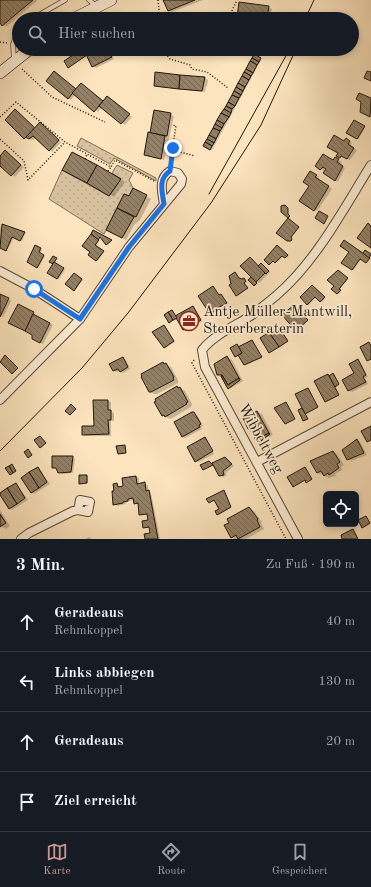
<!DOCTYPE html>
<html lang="de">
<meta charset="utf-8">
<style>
:root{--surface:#171b24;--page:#242831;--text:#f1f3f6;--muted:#9ea1a6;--line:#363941;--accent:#c59692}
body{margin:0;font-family:"Old Standard TT",serif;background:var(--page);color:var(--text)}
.controls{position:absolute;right:12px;bottom:12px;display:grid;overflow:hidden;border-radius:6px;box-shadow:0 2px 6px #0003}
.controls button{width:36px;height:36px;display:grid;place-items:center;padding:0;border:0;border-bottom:1px solid var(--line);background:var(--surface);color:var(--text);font:20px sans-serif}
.stop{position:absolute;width:12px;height:12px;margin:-9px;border:3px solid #1a73e8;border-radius:50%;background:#fff}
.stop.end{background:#1a73e8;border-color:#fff;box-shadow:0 1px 4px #0008}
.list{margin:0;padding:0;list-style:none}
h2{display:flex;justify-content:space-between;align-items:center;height:52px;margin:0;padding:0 16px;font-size:17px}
h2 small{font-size:13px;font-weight:400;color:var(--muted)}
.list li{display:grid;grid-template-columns:26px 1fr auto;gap:12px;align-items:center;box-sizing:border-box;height:60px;padding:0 16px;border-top:1px solid var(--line)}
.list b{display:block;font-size:15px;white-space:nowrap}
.list p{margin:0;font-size:13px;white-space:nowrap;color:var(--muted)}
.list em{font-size:13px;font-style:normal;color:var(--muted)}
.icon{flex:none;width:22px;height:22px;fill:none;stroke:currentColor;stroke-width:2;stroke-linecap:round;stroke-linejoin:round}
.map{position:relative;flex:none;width:371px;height:539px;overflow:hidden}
.search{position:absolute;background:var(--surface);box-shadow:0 2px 6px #0003;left:12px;right:12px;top:12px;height:44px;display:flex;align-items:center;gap:10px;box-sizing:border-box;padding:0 14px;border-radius:22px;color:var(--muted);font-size:15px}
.sheet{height:292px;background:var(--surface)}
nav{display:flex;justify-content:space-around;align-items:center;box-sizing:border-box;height:56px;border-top:1px solid var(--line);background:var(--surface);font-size:11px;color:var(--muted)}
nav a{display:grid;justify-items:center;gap:2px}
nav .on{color:var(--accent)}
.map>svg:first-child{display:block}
.green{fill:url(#green-dots);stroke:#7e6c54}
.shadow{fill:#0003}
.building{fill:url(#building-back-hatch);stroke:#241609}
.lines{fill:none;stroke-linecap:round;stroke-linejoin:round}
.lane-casing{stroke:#5a4a36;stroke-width:5.5}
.street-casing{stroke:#5a4a36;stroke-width:10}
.secondary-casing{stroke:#241609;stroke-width:12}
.path{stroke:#241609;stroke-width:1.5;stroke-dasharray:1 2;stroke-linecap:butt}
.lane{stroke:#fdedd5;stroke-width:4}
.street{stroke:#fdedd5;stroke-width:8}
.secondary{stroke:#fdedd5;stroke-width:11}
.tram{stroke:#241609;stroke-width:1}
.route{stroke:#1a73e8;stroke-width:5}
.labels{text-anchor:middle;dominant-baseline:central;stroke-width:3.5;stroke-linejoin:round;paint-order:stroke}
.poi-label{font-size:15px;fill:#241609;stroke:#fdedd5;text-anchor:start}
.street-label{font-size:15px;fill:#241609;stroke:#fdedd5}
</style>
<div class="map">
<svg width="371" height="539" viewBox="0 0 371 539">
<defs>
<pattern id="green-dots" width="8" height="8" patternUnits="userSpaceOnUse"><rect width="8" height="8" fill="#d7c19f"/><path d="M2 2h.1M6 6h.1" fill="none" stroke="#b8a588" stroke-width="1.8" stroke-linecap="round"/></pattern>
<pattern id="building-back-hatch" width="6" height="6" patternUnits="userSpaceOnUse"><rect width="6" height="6" fill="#948167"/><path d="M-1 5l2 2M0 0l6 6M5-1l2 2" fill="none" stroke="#796953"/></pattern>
</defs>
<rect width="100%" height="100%" fill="#fce4be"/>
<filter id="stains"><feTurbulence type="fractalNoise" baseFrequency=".005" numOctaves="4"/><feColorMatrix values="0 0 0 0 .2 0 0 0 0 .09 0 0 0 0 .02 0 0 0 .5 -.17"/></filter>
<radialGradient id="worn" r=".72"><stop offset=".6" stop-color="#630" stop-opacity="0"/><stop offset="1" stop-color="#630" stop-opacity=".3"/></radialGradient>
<g class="green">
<polygon points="81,138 156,178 156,181 114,158 110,164 77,146"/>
<polygon points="117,165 133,173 129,180 133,188 129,196 124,194 104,234 49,199 62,170 109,196 121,179 112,173"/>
</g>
<g class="shadow">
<polygon points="0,0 37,0 37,1 6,27 0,22"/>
<polygon points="164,0 203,0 172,12 169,11"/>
<polygon points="240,3 269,7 272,9 270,19 241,18 238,17"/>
<polygon points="89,49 125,49 112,56 114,59 96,68 93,66 88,55 69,67 82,50 84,51"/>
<polygon points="254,56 261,60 212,150 205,146"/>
<polygon points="54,72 77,90 84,86 104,102 110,99 132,117 125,125 102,107 98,112 75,95 71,100 68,98"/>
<polygon points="156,74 205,78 208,80 207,86 206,86 205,92 158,87 155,86"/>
<polygon points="360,94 371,99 371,116 361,111"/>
<polygon points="155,111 174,116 164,160 145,155"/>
<polygon points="354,121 365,127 359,139 348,133"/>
<polygon points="43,125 61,142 52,152 36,138 33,140 25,138 35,128"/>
<polygon points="347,140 352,143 350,146 357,150 350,160 338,155"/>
<polygon points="8,153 24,167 15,177 2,166 0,168 0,156"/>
<polygon points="73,153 125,182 114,197 64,170"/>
<polygon points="335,158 342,162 340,165 345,168 338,182 325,173 327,166 324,171 316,166 334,161"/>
<polygon points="311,172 319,177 318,180 332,189 317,211 300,201 310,186"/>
<polygon points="124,195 129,198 146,196 151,199 140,220 134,225 126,240 107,230"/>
<polygon points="288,219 299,228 291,238 292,241 289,241 288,240"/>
<polygon points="2,225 25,234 22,241 14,237 7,251 0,247 0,229"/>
<polygon points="94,232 112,241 108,245 101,237 99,240 96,247 104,252 98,261 89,255 92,252"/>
<polygon points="36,247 42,250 40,254 45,256 39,267 28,262"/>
<polygon points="278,247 289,256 287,258 283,256 277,262 274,260 271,264 265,260"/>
<polygon points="366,251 371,255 367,263 361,259 354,270 343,263 363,255"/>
<polygon points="54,257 57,259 54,264 65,270 59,279 49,273 54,264"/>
<polygon points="250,258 259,266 263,265 270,272 259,283 254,280 257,284 255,286 252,277"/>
<polygon points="338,271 348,279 339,290 341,292 339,294 333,289 335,286"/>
<polygon points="74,274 83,280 75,290 66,284"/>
<polygon points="236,274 240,279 245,279 247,282 245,284 248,288 238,296 232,284"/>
<polygon points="313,287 325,299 322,302 316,297 309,305 301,297"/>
<polygon points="0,295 11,301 3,317 0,316"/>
<polygon points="221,295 228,303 215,310 216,312 212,314 210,312"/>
<polygon points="18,305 53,325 43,344 33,339 33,335"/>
<polygon points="295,306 308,321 298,330 296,330"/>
<polygon points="193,307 202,321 190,329 184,329 178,319 170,322"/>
<polygon points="164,326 175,342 165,348 164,347"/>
<polygon points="278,327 288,342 271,352 270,352"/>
<polygon points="252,341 262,358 246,365 240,355 235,356 239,348"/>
<polygon points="227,357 232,360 243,381 230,389 223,377 218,374"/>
<polygon points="123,358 126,360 130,369 123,373 120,371 117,372 114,371"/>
<polygon points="358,360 360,362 368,377 365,378 368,384 352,392 349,390 355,374"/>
<polygon points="163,363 171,367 178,380 178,383 157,394 154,394 149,391"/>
<polygon points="334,375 339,385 335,387 339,395 327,402 315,382"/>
<polygon points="180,388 185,391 192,404 191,407 171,419 168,418 163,415"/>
<polygon points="308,389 318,408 306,414 308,419 305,421 304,420"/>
<polygon points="108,401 111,402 111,411 114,413 114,421 111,421 111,436 86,436 83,434 95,427"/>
<polygon points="257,412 262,414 273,435 260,443 255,432 248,428"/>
<polygon points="194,413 197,415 203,426 201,427 202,429 185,438 182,436"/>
<polygon points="205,438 214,454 199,462 196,461"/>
<polygon points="357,440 360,442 367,455 351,461 348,459"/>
<polygon points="333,452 337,454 344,465 341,467 342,470 335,474 336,476 329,478 318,473 312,461"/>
<polygon points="73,457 75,459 73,473 62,474 58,469 53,467"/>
<polygon points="225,458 234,466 226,473 226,476 223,477 220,475"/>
<polygon points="38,468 50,484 34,494 31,492"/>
<polygon points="305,468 312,480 308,482 306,480 294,486"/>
<polygon points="80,476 88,477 88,483 81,484"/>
<polygon points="136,477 139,478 139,484 148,485 148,491 151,493 160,539 146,539 151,534 151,528 144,527 149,521 149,515 140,514 139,505 135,503 135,499 125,503 126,504 117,506 114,504 117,484 120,488 124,487"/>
<polygon points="16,484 28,500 12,510 10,508"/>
<polygon points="224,491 231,508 219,515 220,509 215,501 209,503"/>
<polygon points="249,508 254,511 262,522 261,523 264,529 246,539 234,539 231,537 230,523"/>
<polygon points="0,510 10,526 6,529 0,526"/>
<polygon points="366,517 371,524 364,528 363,527"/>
<polygon points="332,524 340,524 335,526"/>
<polygon points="89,537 92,539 85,539"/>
</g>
<g class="building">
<polygon points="0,0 33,0 2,26 0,23"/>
<polygon points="163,0 195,0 168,11"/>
<polygon points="239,2 269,6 267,19 237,17"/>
<polygon points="82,49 87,55 68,68 64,61"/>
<polygon points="87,49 107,49 112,57 92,67 84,50"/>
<polygon points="107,49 120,49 110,54"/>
<polygon points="254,54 261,58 259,62 252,58"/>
<polygon points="252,58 259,62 257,65 250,61"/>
<polygon points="250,61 257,65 253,73 246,69"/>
<polygon points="246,69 253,73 251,76 244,72"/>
<polygon points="54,71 76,89 68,99 46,81"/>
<polygon points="367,71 371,72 371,81 364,78"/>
<polygon points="155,72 180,75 179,89 154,86"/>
<polygon points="244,72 251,76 249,80 242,76"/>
<polygon points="180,75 205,77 202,91 179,89"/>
<polygon points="242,76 249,80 245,87 238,83"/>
<polygon points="81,83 103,101 94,112 72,93"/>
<polygon points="238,83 245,87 243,91 236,87"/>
<polygon points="236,87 243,91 241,95 234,91"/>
<polygon points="234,91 241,95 239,98 232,95"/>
<polygon points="359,93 371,98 370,117 360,112 361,102 356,99"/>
<polygon points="232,95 239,98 235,106 228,102"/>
<polygon points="107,96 130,114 121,124 99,106"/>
<polygon points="228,102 235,106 232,109 226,106"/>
<polygon points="226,106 232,109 231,113 224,109"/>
<polygon points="15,109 35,128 24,139 5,120"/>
<polygon points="224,109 231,113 229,117 221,113"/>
<polygon points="154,110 171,113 167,136 150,133"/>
<polygon points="221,113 229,117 224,124 217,120"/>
<polygon points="217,120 224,124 222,128 215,124"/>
<polygon points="354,120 365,126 357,139 346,133"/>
<polygon points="40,122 59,140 49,151 33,136 29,139 26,137"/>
<polygon points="215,124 222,128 220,131 213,128"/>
<polygon points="213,128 220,131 216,139 209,135"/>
<polygon points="148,132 165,136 161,159 144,155"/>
<polygon points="209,135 216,139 214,143 207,139"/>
<polygon points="334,135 344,141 346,138 350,141 348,144 354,148 347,159 341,156 340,158 336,156 338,153 327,147"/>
<polygon points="207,139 214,143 212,146 205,142"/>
<polygon points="205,142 212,146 210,150 203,146"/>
<polygon points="5,150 21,165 11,176 0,166 0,156"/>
<polygon points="72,152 97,165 87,183 62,170"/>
<polygon points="323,154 333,160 335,157 339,159 337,162 343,166 335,181 323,173 326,169 323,167 320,170 315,166"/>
<polygon points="97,165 121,179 109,196 87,183"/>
<polygon points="310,171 317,175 315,177 329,186 314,211 299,201 309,186 303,182"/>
<polygon points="133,188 147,195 136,217 117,208 124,194 129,196"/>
<polygon points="285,205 288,208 288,214 290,216 288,218 299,227 291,237 292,239 291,241 287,241 276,233 288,218 281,212 281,206"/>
<polygon points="117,208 134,217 122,238 106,230"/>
<polygon points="319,211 328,216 324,224 315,218"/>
<polygon points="368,223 371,226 371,248 357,238"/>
<polygon points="2,224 25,232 20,241 12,237 6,251 0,248"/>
<polygon points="93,230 112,240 106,245 100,237 98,240 91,234"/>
<polygon points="91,234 99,240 95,245 104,251 96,261 88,255 90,252 82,246"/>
<polygon points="344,240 370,258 366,263 360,259 352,270 341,263 349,252 340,246"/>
<polygon points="35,245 41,248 39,252 44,255 37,268 27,262"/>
<polygon points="277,245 288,255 285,258 282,256 275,263 273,261 269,265 264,260"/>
<polygon points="365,250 371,254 369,258 363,253"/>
<polygon points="53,256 57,258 53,264 49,262"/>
<polygon points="250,257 265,273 256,282 240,266"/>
<polygon points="54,262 64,268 57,279 47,273"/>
<polygon points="261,263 269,271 266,274 258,266"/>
<polygon points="338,270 348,278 339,289 341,290 337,294 331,289 334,286 327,280"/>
<polygon points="235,272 239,278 242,279 244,278 246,281 244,283 248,288 236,296 229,285 231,284 229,276"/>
<polygon points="74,273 82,279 74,291 65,284"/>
<polygon points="251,277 257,283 254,286 248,280"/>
<polygon points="312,285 325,297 320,302 315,297 307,305 300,297"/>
<polygon points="213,286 219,295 221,294 227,303 214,310 215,311 210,314 198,296"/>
<polygon points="0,294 9,298 0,317"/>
<polygon points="18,304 34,312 25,331 8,323"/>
<polygon points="294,305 308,320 296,331 282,315"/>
<polygon points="193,306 201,320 188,329 183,330 175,316"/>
<polygon points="172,310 177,318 173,320 168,312"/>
<polygon points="168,312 173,320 169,323 164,315"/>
<polygon points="33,314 50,323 40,343 32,339 32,335 25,331"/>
<polygon points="164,325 174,341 164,348 152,332"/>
<polygon points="278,326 288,341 279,347 269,332"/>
<polygon points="269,332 279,347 269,353 260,338"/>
<polygon points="252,340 262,357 244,365 238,355 242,353 238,347"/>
<polygon points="369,342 371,346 371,359 367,361 360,347"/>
<polygon points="237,344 242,353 235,357 230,348"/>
<polygon points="5,355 18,368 12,374 0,362"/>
<polygon points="227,356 239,378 228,385 222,375 217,375 214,364"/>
<polygon points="123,357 128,367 120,372 118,369 113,371 109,364"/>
<polygon points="358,359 366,375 363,377 366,382 348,391 342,380 354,373 349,364"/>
<polygon points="163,362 164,364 166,363 174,377 173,378 174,380 151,392 149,392 141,377 142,376 141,374"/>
<polygon points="333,373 339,384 335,387 329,376"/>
<polygon points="328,374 339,395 325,402 314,381"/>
<polygon points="222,375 228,385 239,378 240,380 227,387 221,376"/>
<polygon points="222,375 228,385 239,378 240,380 228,389 221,376"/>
<polygon points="177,386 178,388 180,387 188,402 186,403 187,404 165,417 164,415 162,416 154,402 156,401 155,399"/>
<polygon points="308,388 318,407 305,414 295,394"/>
<polygon points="93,400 108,400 108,410 111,410 111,420 108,420 109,434 82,435 82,426 94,426"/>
<polygon points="286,402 295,419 285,424 274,408"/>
<polygon points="71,404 76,409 70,415 65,411"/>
<polygon points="302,408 308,419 303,421 298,410"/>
<polygon points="257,411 269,433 258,439 252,430 248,429 243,418"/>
<polygon points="192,412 194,412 201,424 199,425 200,427 182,437 174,422"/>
<polygon points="371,426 371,440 367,442 361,431"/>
<polygon points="252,430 258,439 269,433 270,434 257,442 251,431"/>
<polygon points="252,430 258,439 269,433 270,434 258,443 251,431"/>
<polygon points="40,436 46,443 40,448 34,440"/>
<polygon points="205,437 213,451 195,462 187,447"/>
<polygon points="357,439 364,453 347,460 342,450"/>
<polygon points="125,445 126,453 118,454 116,446"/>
<polygon points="28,449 32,455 28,458 24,452"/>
<polygon points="333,451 340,462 337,464 339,468 329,475 328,473 324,476 321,471 317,473 310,461"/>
<polygon points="52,456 73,456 71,472 58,473 56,468 52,468"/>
<polygon points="225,457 232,464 223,471 224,475 219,476 212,463"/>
<polygon points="209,461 213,465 203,470 200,465"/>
<polygon points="12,464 16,471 13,473 9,466"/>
<polygon points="9,466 13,473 10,475 5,468"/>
<polygon points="38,467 47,482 39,488 29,472"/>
<polygon points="305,467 312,479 306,483 305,480 293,487 287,477"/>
<polygon points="29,472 39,488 31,493 21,478"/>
<polygon points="79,475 87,475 87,483 79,484"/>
<polygon points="136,476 137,484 145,482 146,491 149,490 158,539 145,539 144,534 150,533 149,527 143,528 142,521 148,520 147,514 139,515 138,503 134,504 133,498 128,499 128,501 123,502 123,503 113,505 112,491 114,491 113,484 117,483 118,487 123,486 122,478"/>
<polygon points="16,483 25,498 17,504 7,488"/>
<polygon points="7,488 17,504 9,509 0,495 0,493"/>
<polygon points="224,490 231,507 217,515 215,511 219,509 214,500 209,503 206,499"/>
<polygon points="249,507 258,519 257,520 260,527 238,539 236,535 231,538 224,525 229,523 227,519"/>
<polygon points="0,514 6,523 0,527"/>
<polygon points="366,516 370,523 362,528 358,520"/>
<polygon points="353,529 358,539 342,539 341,535"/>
</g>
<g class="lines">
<defs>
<g id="lane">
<polyline points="89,0 96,6"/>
<polyline points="32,19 65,0"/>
<polyline points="14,59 13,44 19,29"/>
</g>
<g id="street">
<polyline points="0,271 34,289 80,319"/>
<path d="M0 400 80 319 129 247 181 184 182 179 178 173 170 171C158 179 162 191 164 204"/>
<polyline points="257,462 371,402"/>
<polyline points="21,539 29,533 73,511 78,510 88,512 90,502 80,500 78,510"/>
<path d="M298 539 205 367 202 350C215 334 235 326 252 315 261 308 270 301 278 294 317 260 344 208 371 165"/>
</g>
<g id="secondary">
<polyline points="73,19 111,0"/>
<polyline points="0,73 30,49"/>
</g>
</defs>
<use href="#lane" class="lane-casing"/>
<use href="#street" class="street-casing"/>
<use href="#secondary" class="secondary-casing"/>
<g class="path">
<polyline points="158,0 160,19"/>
<polyline points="178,19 184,17 185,19"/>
<polyline points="190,19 207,19"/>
<polyline points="228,19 237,0"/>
<polyline points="0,42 7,43"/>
<polyline points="162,49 170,59 190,65 192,69 207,72 228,88"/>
<polyline points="248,49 250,51"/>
<polyline points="22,69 52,97 105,122"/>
<polyline points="0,117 16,102 65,142 111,167 115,160 154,181"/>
<polyline points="0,139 24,161 28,180 65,142"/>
<polyline points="166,147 173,148"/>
<polyline points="172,150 195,156"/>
<polyline points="85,159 87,154"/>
<polyline points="170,163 176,126 172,125"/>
<polyline points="108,171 111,167"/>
<polyline points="194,360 192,363 286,539"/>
</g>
<use href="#lane" class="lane"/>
<use href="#street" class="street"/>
<use href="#secondary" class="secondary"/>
<g class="tram">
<polyline points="305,19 314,0"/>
<polyline points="209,194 287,54"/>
<polyline points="0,451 82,368 128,313 211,203 261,125 296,49"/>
</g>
</g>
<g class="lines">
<path class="route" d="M34 289 80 319 129 247 164 204C162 191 158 179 170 171L173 148"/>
</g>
<defs>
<symbol id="office-ring" viewBox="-11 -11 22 22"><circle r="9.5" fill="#fdedd5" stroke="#8f2418" stroke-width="1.5"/><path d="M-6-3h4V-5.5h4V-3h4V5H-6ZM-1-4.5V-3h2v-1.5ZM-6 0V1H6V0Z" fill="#8f2418"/></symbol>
</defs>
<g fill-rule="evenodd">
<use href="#office-ring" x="178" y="310" width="22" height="22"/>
</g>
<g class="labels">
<g class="poi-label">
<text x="203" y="312">Antje Müller-Mantwill,<tspan x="203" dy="17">Steuerberaterin</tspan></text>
</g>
<g class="street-label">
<text transform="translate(260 439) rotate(61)">Wibbeltweg</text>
</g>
</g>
<rect width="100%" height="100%" filter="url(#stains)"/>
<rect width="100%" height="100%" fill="url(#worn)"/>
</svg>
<div class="controls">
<button><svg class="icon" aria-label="locate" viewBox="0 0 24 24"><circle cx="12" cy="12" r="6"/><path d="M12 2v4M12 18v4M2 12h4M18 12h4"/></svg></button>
</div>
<div class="stop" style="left:34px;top:289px"></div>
<div class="stop end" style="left:173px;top:148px"></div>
<div class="search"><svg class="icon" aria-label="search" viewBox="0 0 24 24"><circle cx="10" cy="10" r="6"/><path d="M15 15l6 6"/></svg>Hier suchen</div>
</div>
<section class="sheet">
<h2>3 Min.<small>Zu Fuß · 190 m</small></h2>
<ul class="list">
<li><svg class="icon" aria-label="ahead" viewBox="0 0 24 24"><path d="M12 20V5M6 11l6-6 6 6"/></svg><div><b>Geradeaus</b><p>Rehmkoppel</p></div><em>40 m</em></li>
<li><svg class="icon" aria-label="left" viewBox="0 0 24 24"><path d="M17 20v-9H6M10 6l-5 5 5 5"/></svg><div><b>Links abbiegen</b><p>Rehmkoppel</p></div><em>130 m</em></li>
<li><svg class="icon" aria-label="ahead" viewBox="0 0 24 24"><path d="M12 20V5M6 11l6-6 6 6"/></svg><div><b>Geradeaus</b></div><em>20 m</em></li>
<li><svg class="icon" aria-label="arrive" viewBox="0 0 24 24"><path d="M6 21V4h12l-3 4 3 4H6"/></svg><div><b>Ziel erreicht</b></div></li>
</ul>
</section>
<nav>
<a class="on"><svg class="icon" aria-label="map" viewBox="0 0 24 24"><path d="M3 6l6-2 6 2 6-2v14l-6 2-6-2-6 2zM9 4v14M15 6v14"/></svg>Karte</a>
<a><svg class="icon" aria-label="directions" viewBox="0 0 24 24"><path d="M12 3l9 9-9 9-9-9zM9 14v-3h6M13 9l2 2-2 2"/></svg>Route</a>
<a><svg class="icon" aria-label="saved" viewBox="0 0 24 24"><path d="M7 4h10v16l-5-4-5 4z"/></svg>Gespeichert</a>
</nav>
